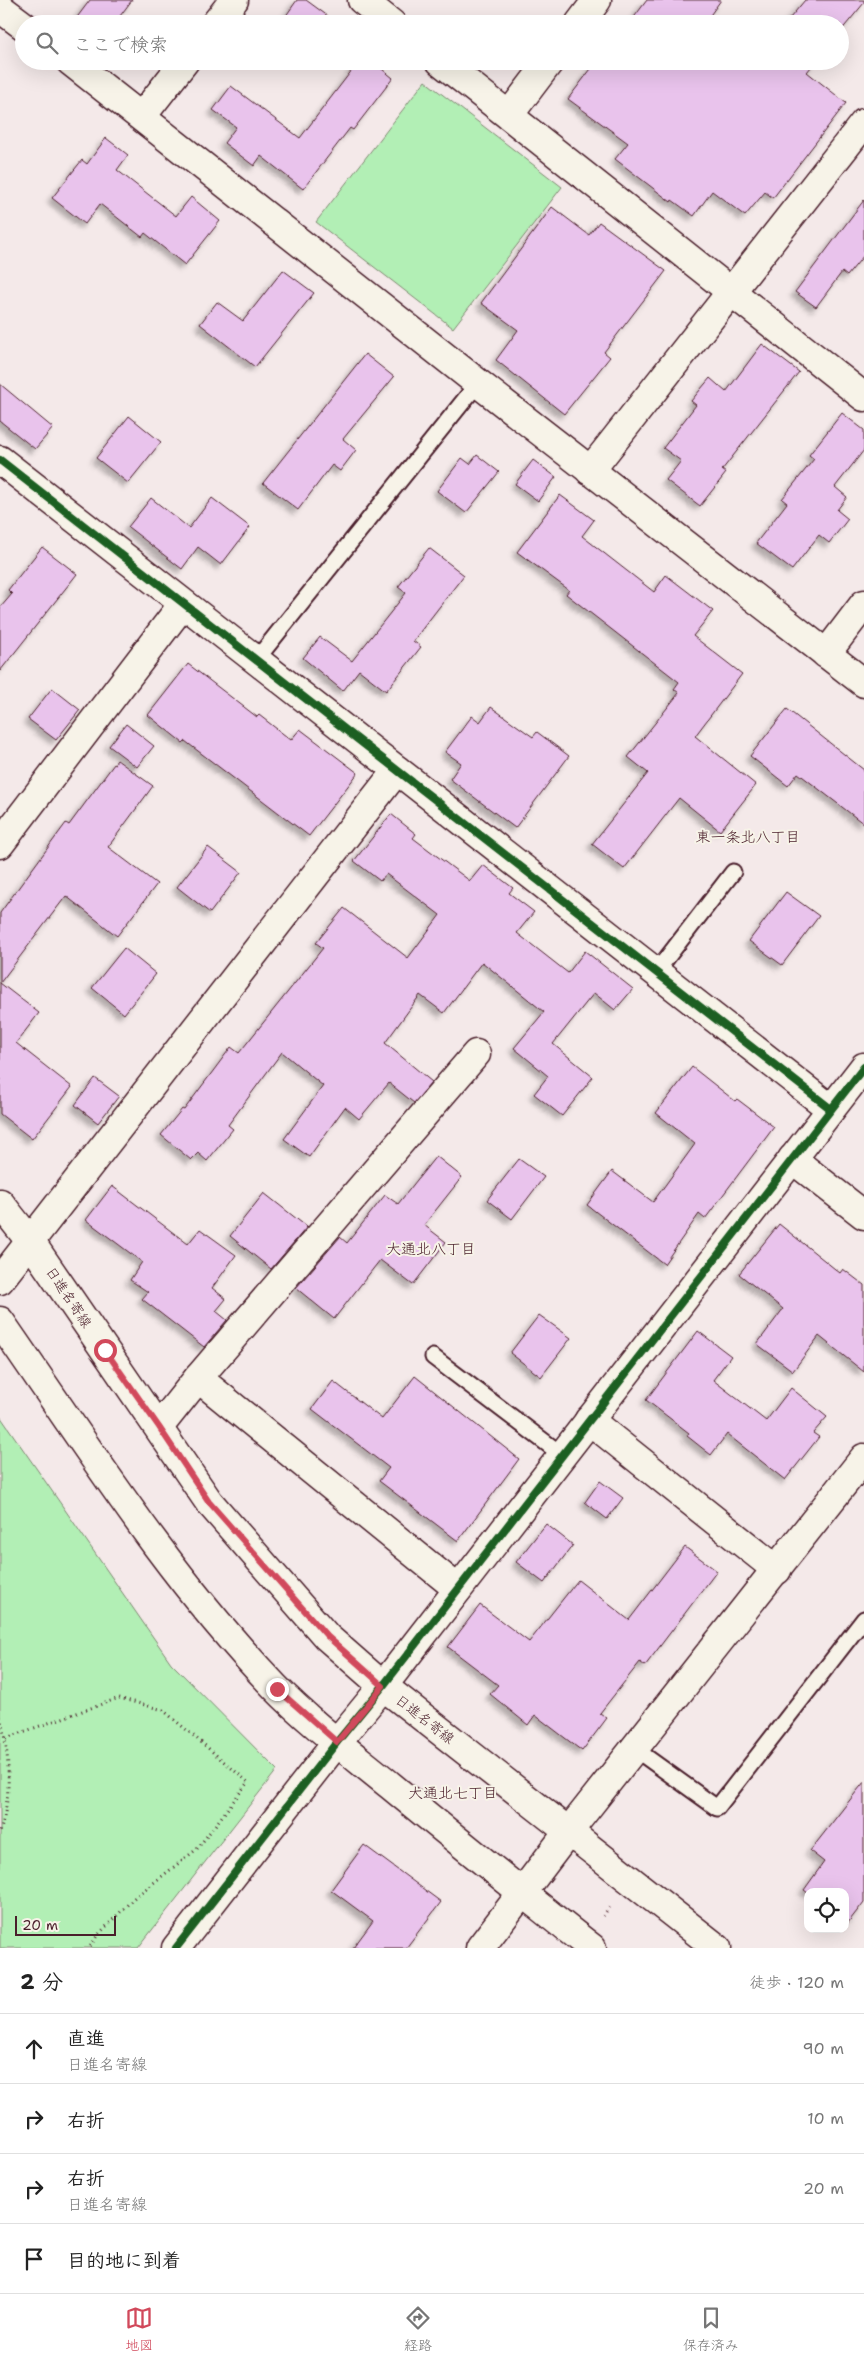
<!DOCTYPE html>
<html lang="ja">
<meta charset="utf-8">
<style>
:root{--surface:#fff;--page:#f2f2f2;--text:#222;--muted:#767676;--line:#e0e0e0;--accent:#d1495b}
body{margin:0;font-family:"Shantell Sans","Klee One",sans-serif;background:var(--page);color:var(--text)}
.controls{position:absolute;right:15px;bottom:15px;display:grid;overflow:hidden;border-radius:10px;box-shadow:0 5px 20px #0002}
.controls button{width:45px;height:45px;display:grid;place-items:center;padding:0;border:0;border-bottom:1px solid var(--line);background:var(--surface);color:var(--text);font:25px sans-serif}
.scale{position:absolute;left:15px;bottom:12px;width:101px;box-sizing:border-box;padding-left:5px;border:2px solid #4a1f2b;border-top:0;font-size:14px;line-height:18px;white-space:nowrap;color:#4a1f2b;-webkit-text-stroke:4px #f7f3e8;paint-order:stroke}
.stop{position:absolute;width:15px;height:15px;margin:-11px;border:4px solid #d1495b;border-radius:50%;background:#fff}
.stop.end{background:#d1495b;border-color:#fff;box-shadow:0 1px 5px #0008}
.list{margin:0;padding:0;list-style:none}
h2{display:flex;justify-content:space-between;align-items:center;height:65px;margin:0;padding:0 20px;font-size:21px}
h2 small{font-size:16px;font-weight:400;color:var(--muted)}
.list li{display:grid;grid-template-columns:32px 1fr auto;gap:15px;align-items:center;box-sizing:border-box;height:70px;padding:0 20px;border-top:1px solid var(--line)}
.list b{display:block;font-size:19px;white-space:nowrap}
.list p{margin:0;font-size:16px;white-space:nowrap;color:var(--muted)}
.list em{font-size:16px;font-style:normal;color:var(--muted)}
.icon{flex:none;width:28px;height:28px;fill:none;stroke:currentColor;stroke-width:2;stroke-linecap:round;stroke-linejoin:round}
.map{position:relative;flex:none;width:864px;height:1948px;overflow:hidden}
.search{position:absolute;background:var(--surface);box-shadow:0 5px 20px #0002;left:15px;right:15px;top:15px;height:55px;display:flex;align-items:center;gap:12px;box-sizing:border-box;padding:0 18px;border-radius:28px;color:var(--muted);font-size:19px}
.sheet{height:345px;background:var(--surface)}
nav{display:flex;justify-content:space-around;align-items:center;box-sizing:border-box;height:70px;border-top:1px solid var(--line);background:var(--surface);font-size:14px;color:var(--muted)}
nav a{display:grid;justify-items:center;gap:2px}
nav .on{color:var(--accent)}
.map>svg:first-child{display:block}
.green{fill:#b2efb5;stroke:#7e8770}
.building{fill:#e9c3ec;stroke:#4a1f2b;filter:url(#shadow)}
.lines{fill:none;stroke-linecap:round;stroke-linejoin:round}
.lane-casing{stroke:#4a1f2b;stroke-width:19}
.street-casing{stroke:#4a1f2b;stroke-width:31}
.secondary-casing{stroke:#4a1f2b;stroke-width:31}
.path{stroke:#4a1f2b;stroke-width:3;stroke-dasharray:1 4;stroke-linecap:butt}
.lane{stroke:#f7f3e8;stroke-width:15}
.street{stroke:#f7f3e8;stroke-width:28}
.secondary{stroke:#f7f3e8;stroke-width:28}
.cycleway-casing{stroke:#f7f3e8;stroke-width:11}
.cycleway{stroke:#1b5e20;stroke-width:8}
.route{stroke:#d1495b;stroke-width:6}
.labels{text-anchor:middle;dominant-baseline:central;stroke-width:4;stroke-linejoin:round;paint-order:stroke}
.street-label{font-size:14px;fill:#4a1f2b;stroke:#f7f3e8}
.neighbourhood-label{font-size:15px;fill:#4a1f2b;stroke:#f7f3e8}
</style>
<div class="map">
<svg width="864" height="1948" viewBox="0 0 864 1948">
<defs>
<filter id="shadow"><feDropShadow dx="-4.5" dy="4.5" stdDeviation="2.5" flood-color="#0004"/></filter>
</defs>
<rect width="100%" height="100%" fill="#f4e9e9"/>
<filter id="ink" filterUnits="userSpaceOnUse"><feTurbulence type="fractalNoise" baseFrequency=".02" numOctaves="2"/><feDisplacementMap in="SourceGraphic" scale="10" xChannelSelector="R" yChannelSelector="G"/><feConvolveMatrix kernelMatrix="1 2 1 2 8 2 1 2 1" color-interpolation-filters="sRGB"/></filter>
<g filter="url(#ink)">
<g class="green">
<polygon points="425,81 562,187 453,328 316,222"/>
<polygon points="0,1416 171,1663 277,1770 138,1948 0,1948"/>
</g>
<g class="building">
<polygon points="90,0 132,0 114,24 72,24"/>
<polygon points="297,0 306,0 336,22 288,24 283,20"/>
<polygon points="647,0 721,0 706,21 710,24 629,24"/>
<polygon points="805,0 864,0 864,3 840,32 840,24 785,24"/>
<polygon points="359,61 372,61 393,78 353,130 350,128 303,189 261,156 254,166 224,143 236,127 213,110 231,86 300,138"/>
<polygon points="597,61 816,61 807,72 846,103 773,198 765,192 745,216 712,191 694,216 672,200 671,202 615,159 628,143 568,99"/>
<polygon points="106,138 128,155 117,170 176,216 191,197 220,221 185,265 145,233 142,237 100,204 85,224 52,198 82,160 87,164"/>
<polygon points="864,200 864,255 847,276 842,272 816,307 795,292"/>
<polygon points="552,207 589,235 599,222 666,271 604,352 610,357 564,414 496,360 518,330 481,303"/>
<polygon points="283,270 314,293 255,367 200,324 217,302 243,321"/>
<polygon points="762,344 799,372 722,470 726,473 700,506 666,480 681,461 663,448 696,405 691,401 710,378 726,392"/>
<polygon points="365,354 394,377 343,439 356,450 340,471 332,465 298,510 263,483"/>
<polygon points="0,384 53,428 35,449 0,421"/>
<polygon points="842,413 864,430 864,450 835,487 847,497 837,510 848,519 829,543 819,535 792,570 756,543 787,503 782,499 814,459 809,455"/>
<polygon points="129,416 161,442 128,483 96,458"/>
<polygon points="477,455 499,472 466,513 437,491 462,458 470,464"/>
<polygon points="533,460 556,477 538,501 515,484"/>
<polygon points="560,495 594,520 582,536 654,592 666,575 713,611 693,636 742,674 695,736 756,785 720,831 679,798 624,869 592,844 648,773 628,757 679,693 674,689 679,682 566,594 569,590 517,552"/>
<polygon points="151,498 189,528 212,498 250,527 221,565 198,547 182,569 128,527"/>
<polygon points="42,547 77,574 0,671 0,608 12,594 8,590"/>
<polygon points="429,548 464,575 413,641 421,647 386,691 359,670 343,691 303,658 320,637 352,661 406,593 398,587"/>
<polygon points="188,664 257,717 259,715 291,740 300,729 358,773 309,836 185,741 183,743 148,715"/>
<polygon points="52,688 80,710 56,740 28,719"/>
<polygon points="491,707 533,737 537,732 569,756 515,828 450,779 461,763 445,752 472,716 480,722"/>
<polygon points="787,709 864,770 864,824 798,773 788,786 750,756"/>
<polygon points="126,724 154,746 137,767 109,746"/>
<polygon points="117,760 153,786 108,847 157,884 117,936 66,896 0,983 0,913 66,823 69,825"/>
<polygon points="391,814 416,834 413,838 470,881 483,865 513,888 509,893 534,912 517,933 568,973 585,951 633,989 615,1010 594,993 553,1044 593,1077 562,1116 534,1094 548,1076 514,1048 544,1012 482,962 444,1013 420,995 385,1043 432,1082 414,1103 389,1083 359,1119 345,1107 309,1157 284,1139 323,1086 282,1052 228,1125 233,1129 207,1161 198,1153 191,1160 161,1135 182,1109 184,1110 231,1047 239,1053 323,948 316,943 344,908 408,958 440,915 386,874 380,881 354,861"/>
<polygon points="208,847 241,872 210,913 177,887"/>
<polygon points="786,892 819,916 782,965 749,941"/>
<polygon points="124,948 156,974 124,1014 92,988"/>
<polygon points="0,983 39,1013 16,1043 72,1087 32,1139 0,1114"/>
<polygon points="692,1067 735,1101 737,1099 774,1127 705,1219 699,1214 664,1264 587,1205 612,1171 653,1202 695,1144 656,1113"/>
<polygon points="95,1078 119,1096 98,1123 75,1105"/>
<polygon points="436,1156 462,1177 424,1225 446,1242 413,1285 380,1260 334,1319 296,1288 340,1237 347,1243 385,1195 398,1204"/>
<polygon points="519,1159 544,1177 512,1219 487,1200"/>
<polygon points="112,1186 188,1244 200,1229 236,1255 212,1288 226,1299 216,1311 227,1320 204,1347 142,1299 148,1292 130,1280 142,1262 86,1220"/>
<polygon points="264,1193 307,1227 271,1269 230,1236"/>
<polygon points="779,1224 840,1273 843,1269 864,1285 864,1372 819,1336 793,1371 757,1344 783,1309 739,1274"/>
<polygon points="539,1315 571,1338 541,1377 510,1353"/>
<polygon points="698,1331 731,1356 713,1380 766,1421 791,1388 827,1417 813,1433 819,1437 785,1480 727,1434 711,1455 687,1436 689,1433 646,1400"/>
<polygon points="415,1376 519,1459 458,1541 379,1481 389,1468 312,1409 333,1381 382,1419"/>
<polygon points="600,1481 623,1498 607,1519 585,1502"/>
<polygon points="546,1524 573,1545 544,1583 516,1562"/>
<polygon points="685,1547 717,1571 645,1666 640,1662 600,1713 607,1718 582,1751 535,1715 528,1725 490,1694 498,1685 448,1647 480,1605 529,1642 578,1580 629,1620"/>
<polygon points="864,1782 864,1902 847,1924 845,1892 808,1893 804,1890 824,1862 810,1851"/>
<polygon points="364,1845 441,1902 406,1948 353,1948 373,1921 331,1890"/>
</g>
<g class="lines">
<defs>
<g id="lane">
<polyline points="256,660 478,383"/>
<polyline points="656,972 733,872"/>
<polyline points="433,1357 562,1455"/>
<polyline points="635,1749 717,1808 864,1619"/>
</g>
<g id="street">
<polyline points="362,0 392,24"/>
<polyline points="0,8 24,26"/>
<polyline points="215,24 234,0"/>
<polyline points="579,24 597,0"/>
<polyline points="70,61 478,383 864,683"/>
<polyline points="440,61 864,397"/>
<polyline points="509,115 550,61"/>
<polyline points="142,116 185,61"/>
<polyline points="0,460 831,1109"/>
<polyline points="590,471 864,123"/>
<polyline points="826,654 864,604"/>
<polyline points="0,844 183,604"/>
<polyline points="792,1159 864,1215"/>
<polyline points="0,1280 397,770"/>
<polyline points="198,1378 458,1589"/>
<polyline points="589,1420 777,1570"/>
<polyline points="159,1427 198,1378 476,1054"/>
<polyline points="480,1948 569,1831"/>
</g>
<g id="secondary">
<polyline points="0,1203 30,1241 209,1502 327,1637 383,1686 717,1948"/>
<path d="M0 1321C87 1446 169 1577 275 1687 310 1723 352 1754 391 1786 458 1841 524 1895 592 1948"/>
<polyline points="569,1831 864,1458"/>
<polyline points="176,1948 337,1742 383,1686 864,1067"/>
</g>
</defs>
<use href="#lane" class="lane-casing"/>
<use href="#street" class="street-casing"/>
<use href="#secondary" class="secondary-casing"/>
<g class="path">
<path d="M0 1717C10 1754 12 1795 0 1832"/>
<polyline points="6,1738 119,1698 163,1710 248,1782 197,1849 134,1898 97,1936 89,1948"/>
<polyline points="603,1916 611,1905"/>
</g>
<use href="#lane" class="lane"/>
<use href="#street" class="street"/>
<use href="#secondary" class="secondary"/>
<defs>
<g id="cycleway">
<polyline points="0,460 831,1109"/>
<polyline points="176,1948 337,1742 383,1686 864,1067"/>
</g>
</defs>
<use href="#cycleway" class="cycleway-casing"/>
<use href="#cycleway" class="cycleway"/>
</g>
</g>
<g class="lines" filter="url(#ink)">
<polyline class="route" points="105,1350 159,1427 209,1502 327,1636 383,1686 337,1742 277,1689"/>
</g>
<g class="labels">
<g class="street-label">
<text transform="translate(69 1297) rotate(56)">日進名寄線</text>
<text transform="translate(425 1719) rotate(38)">日進名寄線</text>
</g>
<g class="neighbourhood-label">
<text x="748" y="837">東一条北八丁目</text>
<text x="431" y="1249">大通北八丁目</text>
<text x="453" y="1793">大通北七丁目</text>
</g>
</g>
</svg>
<div class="controls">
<button><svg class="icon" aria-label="locate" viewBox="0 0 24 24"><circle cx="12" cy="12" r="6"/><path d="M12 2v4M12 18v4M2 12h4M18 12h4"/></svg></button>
</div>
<div class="scale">20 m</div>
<div class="stop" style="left:105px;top:1350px"></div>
<div class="stop end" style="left:277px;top:1689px"></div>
<div class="search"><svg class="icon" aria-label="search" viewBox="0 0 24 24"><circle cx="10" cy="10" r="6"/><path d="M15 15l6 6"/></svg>ここで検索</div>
</div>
<section class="sheet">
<h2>2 分<small>徒歩 · 120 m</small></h2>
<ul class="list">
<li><svg class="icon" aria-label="ahead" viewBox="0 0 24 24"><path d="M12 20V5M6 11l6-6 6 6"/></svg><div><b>直進</b><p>日進名寄線</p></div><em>90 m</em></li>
<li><svg class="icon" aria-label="right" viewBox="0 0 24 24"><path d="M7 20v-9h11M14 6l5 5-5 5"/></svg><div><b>右折</b></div><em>10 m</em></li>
<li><svg class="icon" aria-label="right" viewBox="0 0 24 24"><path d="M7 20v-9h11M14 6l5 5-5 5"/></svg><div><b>右折</b><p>日進名寄線</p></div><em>20 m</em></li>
<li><svg class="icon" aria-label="arrive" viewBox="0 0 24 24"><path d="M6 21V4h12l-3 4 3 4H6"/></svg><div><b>目的地に到着</b></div></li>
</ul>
</section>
<nav>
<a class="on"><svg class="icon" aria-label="map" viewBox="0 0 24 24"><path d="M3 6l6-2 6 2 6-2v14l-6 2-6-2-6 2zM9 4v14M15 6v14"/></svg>地図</a>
<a><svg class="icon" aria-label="directions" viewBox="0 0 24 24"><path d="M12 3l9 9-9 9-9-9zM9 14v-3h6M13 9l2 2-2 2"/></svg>経路</a>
<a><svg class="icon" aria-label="saved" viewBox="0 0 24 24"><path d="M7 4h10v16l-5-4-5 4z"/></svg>保存済み</a>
</nav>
